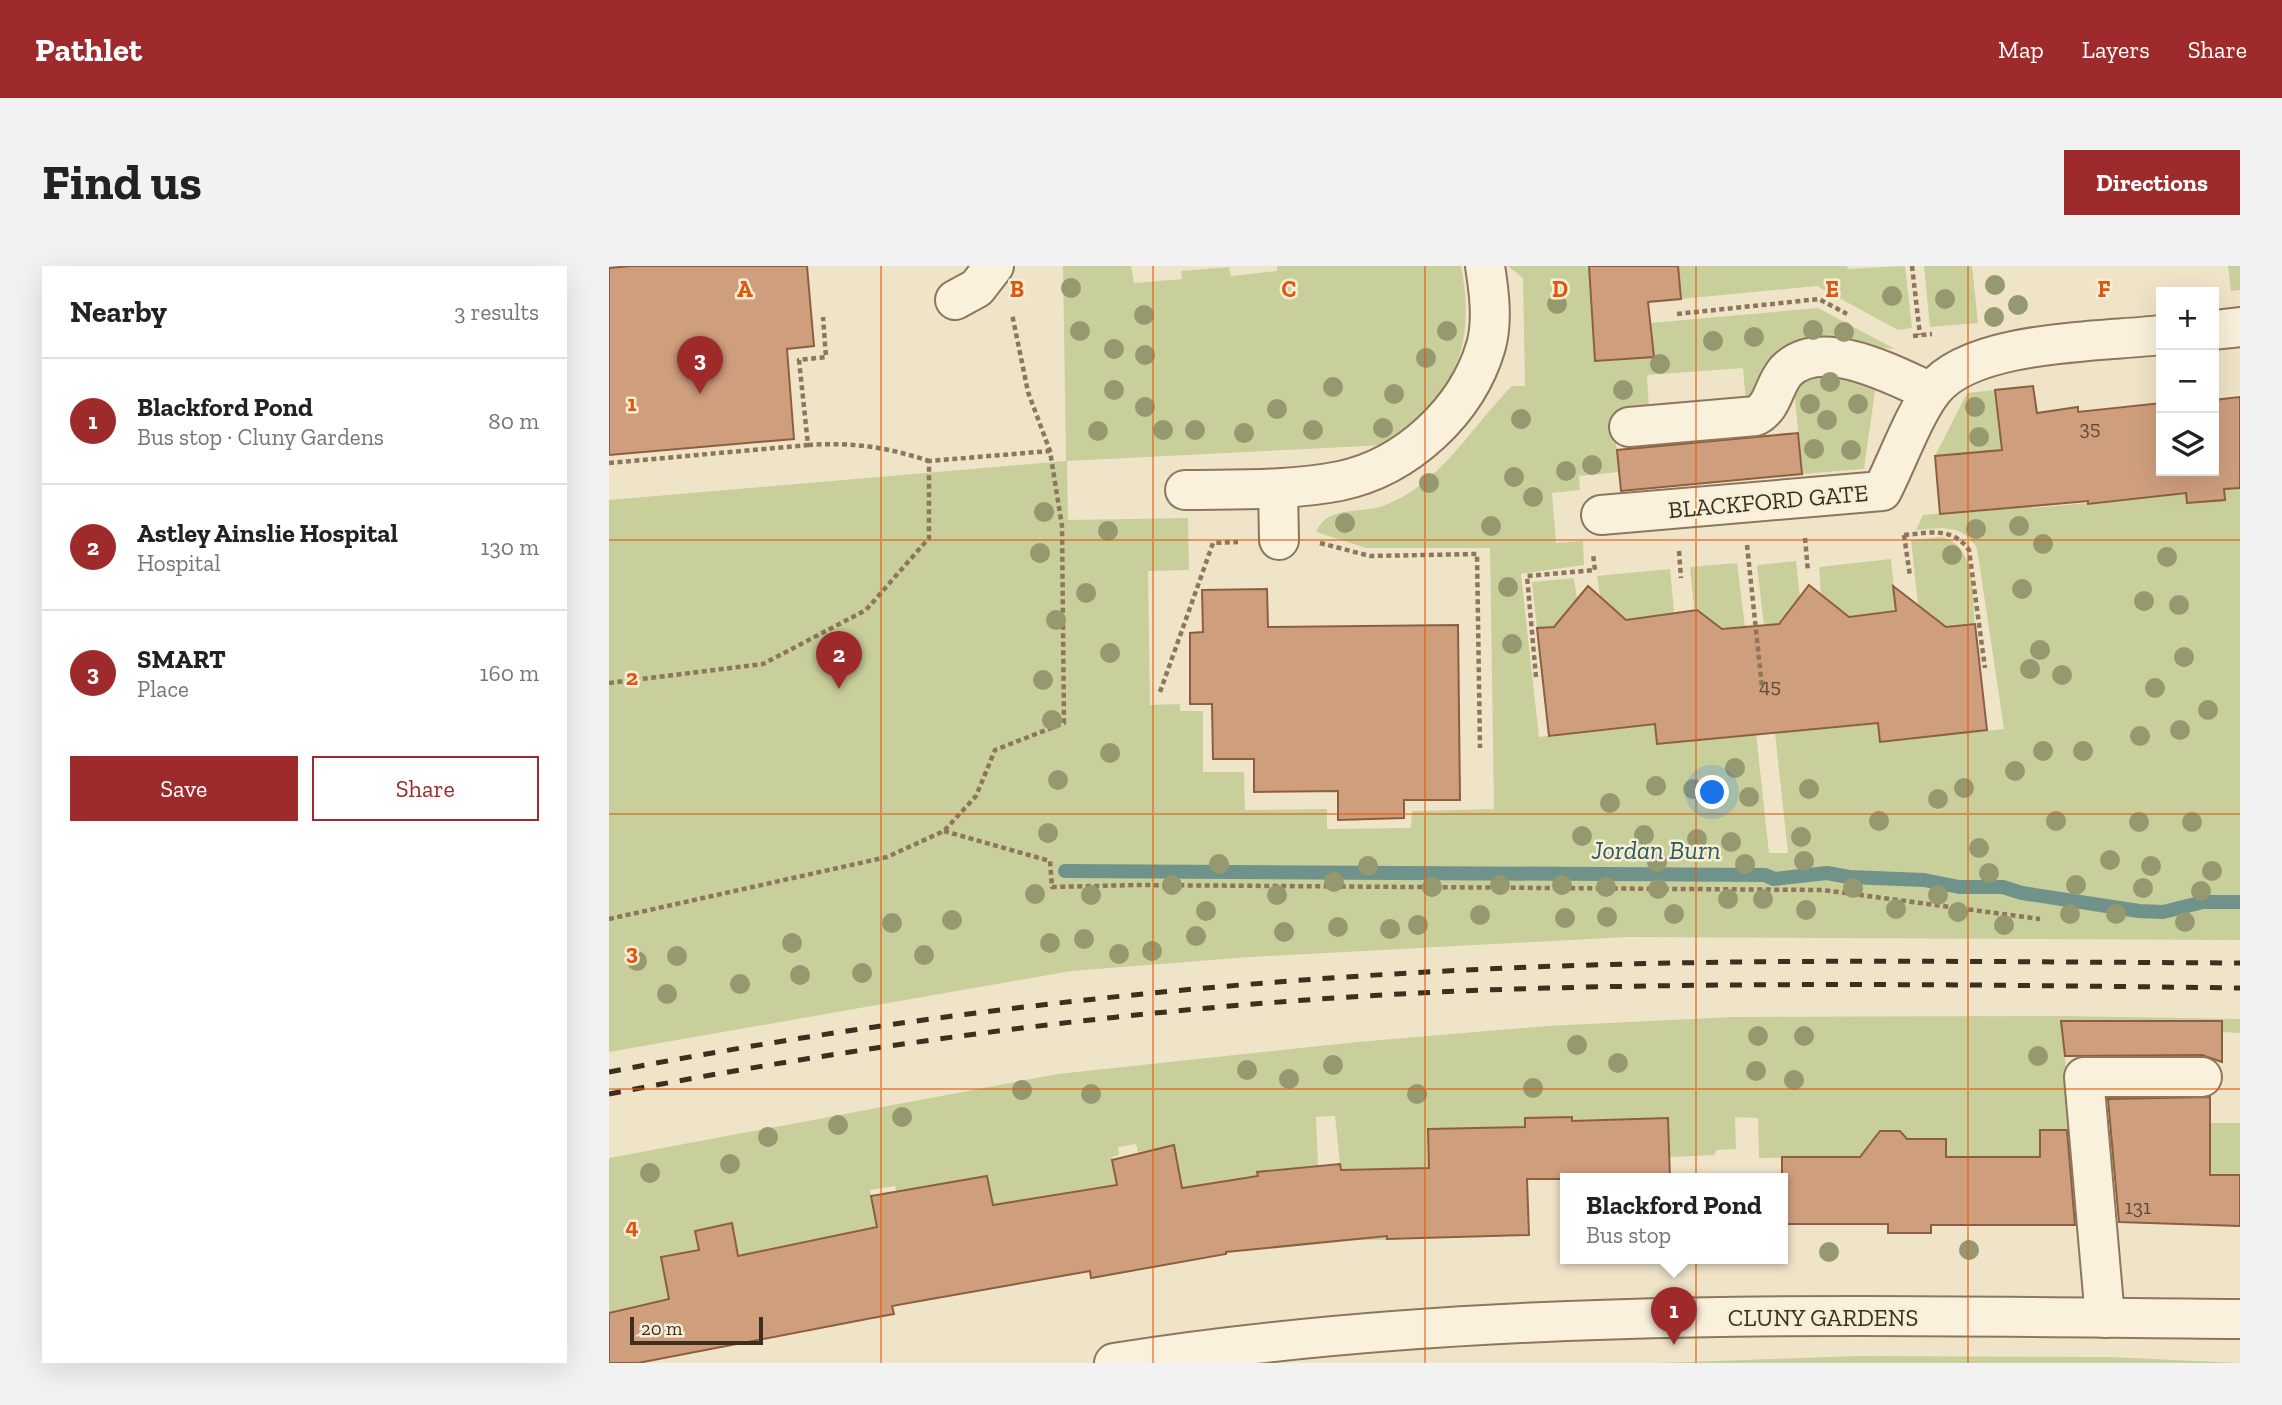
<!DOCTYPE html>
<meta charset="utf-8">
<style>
:root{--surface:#fff;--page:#f2f2f2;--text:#222;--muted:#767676;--line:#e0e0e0;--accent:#9e2a2b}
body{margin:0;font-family:"Zilla Slab",serif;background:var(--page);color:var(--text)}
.controls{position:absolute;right:21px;top:21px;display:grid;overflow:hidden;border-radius:0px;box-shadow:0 7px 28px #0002}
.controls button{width:63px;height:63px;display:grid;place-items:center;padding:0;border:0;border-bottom:2px solid var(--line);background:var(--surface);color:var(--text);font:35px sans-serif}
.scale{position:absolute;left:21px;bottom:18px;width:133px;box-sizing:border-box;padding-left:7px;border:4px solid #3d2e20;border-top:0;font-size:19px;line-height:24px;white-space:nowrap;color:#3d2e20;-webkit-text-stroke:5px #f7eed8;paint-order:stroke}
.you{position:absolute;left:1104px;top:527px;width:24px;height:24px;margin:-18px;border:5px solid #fff;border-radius:50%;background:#1a73e8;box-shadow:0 0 0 10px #1a73e833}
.badge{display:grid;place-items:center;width:46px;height:46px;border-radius:50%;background:var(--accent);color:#fff;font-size:23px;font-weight:700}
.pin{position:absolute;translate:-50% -58px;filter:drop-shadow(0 2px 4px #0008)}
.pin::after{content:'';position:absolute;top:37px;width:24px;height:21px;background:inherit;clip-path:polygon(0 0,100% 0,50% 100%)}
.popup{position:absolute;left:951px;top:907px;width:228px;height:91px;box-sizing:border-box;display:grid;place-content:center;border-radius:0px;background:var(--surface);filter:drop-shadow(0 2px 5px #0005);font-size:23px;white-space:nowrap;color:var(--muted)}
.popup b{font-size:26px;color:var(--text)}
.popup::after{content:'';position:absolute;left:50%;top:100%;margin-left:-14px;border:14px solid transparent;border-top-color:var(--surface)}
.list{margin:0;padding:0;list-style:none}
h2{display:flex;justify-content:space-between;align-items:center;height:91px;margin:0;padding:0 28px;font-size:30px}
h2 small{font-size:23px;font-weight:400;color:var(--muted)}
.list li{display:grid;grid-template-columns:46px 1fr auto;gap:21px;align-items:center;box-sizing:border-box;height:126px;padding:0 28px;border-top:2px solid var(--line)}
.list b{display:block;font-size:26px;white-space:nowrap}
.list p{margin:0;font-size:23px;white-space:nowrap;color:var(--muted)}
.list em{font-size:23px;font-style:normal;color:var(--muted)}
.actions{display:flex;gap:14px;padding:21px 28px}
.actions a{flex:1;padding:16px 0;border:2px solid var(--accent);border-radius:0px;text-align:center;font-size:24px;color:var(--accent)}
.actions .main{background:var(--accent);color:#fff}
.icon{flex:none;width:38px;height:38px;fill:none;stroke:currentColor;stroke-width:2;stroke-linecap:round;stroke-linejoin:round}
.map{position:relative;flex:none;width:1631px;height:1097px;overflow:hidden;border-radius:0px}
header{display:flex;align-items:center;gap:42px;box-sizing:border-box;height:98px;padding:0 35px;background:var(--accent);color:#fff}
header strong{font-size:33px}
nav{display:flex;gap:38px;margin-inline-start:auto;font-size:24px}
.intro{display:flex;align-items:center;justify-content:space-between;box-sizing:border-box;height:168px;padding:0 42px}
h1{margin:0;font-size:49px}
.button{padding:18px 32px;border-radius:0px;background:var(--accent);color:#fff;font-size:24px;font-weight:700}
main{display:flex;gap:42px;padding:0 42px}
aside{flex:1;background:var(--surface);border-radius:0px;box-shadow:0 7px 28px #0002}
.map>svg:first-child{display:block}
.green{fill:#c9cf9b}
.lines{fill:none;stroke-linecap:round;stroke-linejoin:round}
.stream{stroke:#6f938a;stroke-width:14}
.building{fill:#cf9f7d;stroke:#8d5f41;stroke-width:2}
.minor-casing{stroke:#8d765c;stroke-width:42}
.path{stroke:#8d765c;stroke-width:4.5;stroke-dasharray:5 3.5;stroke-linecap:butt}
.minor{stroke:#faf1dc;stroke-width:38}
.rail{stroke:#3d2e20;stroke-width:5;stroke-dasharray:12 12;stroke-linecap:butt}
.tree{fill:#96986f}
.grid{fill:none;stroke:#df570d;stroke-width:2;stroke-opacity:0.55}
.labels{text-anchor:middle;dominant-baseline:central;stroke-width:5;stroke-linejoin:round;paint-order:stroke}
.number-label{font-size:21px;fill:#624a37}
.street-label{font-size:24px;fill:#3d2e20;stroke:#f7eed8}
.water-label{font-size:26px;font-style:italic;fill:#2f5d5a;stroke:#f7eed8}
.grid-label{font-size:23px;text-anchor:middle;font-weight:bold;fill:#df570d;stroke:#f7eed8;stroke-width:5;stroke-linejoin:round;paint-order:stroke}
</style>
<header>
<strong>Pathlet</strong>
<nav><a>Map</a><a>Layers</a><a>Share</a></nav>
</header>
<div class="intro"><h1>Find us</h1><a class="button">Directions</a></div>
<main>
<aside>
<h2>Nearby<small>3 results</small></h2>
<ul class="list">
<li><span class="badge">1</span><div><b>Blackford Pond</b><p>Bus stop · Cluny Gardens</p></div><em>80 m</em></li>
<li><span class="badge">2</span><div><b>Astley Ainslie Hospital</b><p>Hospital</p></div><em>130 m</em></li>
<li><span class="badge">3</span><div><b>SMART</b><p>Place</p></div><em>160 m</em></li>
</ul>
<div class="actions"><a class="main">Save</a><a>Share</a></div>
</aside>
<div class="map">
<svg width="1631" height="1097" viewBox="0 0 1631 1097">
<rect width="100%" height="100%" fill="#f0e4c8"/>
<g class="green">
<path d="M454 0H522L525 17 573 13 572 5 620 1 622 10 668 5V0H852C868 82 844 132 776 179L458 195 459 254 579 252 580 304 539 305 541 439 571 438V445H594V506H635L636 544 718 543V563L802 562 803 545 885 543 881 282H757L707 266C718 239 751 248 774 240 830 220 863 160 903 120H916L914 12 899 0H980L984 41 1003 48 982 51 987 95 1045 91 1042 57 1209 42 1286 83 1227 77 1160 97 1137 136 1134 102 1038 109 1040 144 1004 147 1010 206 970 210 971 224 943 227 947 277 974 275 975 299 912 308 930 471 1046 458 1048 478 1147 467 1160 587H1179L1166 467 1269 457 1271 476 1395 463 1368 282C1352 257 1333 262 1307 264L1314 249 1379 243 1326 190 1358 127 1386 124 1416 187 1423 242 1512 234 1503 158 1535 183 1552 181V205H1575L1578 237 1616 234 1615 223 1631 222V674L1018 671 641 691 462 705 0 786V234L457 195Z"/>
<polygon points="1069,0 1238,0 1239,3 1296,0 1303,62 1289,64 1208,20 1072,33"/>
<polygon points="1315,0 1363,0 1369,57 1321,61"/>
<polygon points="1619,0 1631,0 1631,24 1622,25"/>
<polygon points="1202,100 1262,118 1266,125 1255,203 1193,208 1184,111"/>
<path d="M1333 271C1368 280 1363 330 1366 358L1337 361 1309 339 1302 274Z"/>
<polygon points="1282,293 1287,341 1264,369 1212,329 1210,301"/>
<polygon points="1187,295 1191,331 1169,359 1155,360 1148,299"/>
<polygon points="1128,297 1136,361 1113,363 1085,342 1081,301"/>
<polygon points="1061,303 1065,345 1043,371 1036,372 1034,352 1017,354 991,330 988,310"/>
<polygon points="965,312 968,333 945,361 928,362 923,316"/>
<path d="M1452 750 1631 753V767L1453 756 1462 864H1431V891C1387 891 1322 903 1291 865H1271L1265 873V891L1150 892 1149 852 1126 851 1127 883 1107 884 1106 889 1061 891 1052 884 1060 875 1059 852 1009 877 916 852 917 899 828 895 818 902 776 903 778 974H739L726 850 707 851 709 900 649 906 652 947 563 924 570 903 565 879 529 886 527 878 509 881 510 889 503 891 507 915 521 913 470 939 467 925 445 929 458 1009 384 950 378 910 324 919 328 943 296 966 286 920 261 924 276 1005 210 973 189 977 193 998 135 1018 123 957 86 965 90 984 52 991 60 1033 24 1040 35 1096 0 1047V892L449 808 748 776 938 760 1123 751Z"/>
<polygon points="1601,857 1631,857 1631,909 1501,907 1498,871 1600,871"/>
<polygon points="1251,1090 1502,1091 1631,1097 1045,1097"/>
</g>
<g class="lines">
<polyline class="stream" points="456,605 1156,609 1165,613 1218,607 1240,611 1315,614 1350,621 1394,621 1413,627 1530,645 1554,646 1594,636 1631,636"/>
</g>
<g class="building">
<polygon points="22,0 198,0 205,80 178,83 185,173 0,189 0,2"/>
<polygon points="980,0 1069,0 1072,33 1039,36 1045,91 986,95"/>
<polygon points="1424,120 1428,147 1469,141 1469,146 1552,137 1552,205 1605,205 1605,134 1631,131 1631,222 1615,223 1616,234 1578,237 1577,227 1479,238 1479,235 1331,248 1326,190 1393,184 1386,124"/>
<polygon points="1189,167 1193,208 1012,225 1008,184"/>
<polygon points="1200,319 1240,351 1287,345 1284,320 1337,361 1366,358 1378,464 1271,476 1269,457 1048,478 1046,458 940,470 928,362 945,361 979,320 1017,354 1088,344 1113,363 1170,358"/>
<polygon points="658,323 659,361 849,359 851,534 795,534 795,552 729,554 729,525 645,526 645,493 604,493 603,438 581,438 581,367 594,366 593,324"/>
<polygon points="1452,755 1613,755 1613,796 1593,789 1456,790"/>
<polygon points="1601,831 1601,909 1631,909 1631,960 1510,956 1499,833"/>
<polygon points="963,851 963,855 1059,852 1061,913 918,913 920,969 778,973 778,970 617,986 617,988 482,1012 481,1005 322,1033 283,1040 285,1048 258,1053 29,1097 0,1097 0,1047 60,1033 52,991 90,984 86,965 123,957 129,990 268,961 262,930 378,910 384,939 508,919 503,894 565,879 573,922 649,910 648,906 731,898 732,904 820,902 819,863 916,861 916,852"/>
<polygon points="1431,864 1458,864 1466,959 1322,959 1322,967 1279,967 1279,958 1173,958 1173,891 1251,891 1271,865 1291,865 1298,873 1337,873 1337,891 1431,891"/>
</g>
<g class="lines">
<defs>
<g id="minor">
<polyline points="346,34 368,22 385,0"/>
<polyline points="1605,64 1631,61"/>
<path d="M1020 161 1147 150C1165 140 1164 120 1177 105 1212 69 1286 110 1322 126"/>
<polyline points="669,223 670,274"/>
<path d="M576 224C627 223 680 225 731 215 798 201 858 145 877 80 884 55 880 25 876 0"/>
<path d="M992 249 1273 225C1288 196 1305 148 1324 124 1363 74 1491 76 1552 69"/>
<polyline points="1496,1052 1475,811 1593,811"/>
<path d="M505 1097C877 1038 1255 1050 1631 1053"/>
</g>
</defs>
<use href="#minor" class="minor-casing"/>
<g class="path">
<polyline points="1303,0 1311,69"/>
<polyline points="1068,48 1210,33 1238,48"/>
<polyline points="1304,70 1323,68"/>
<path d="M199 179C243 176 278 181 320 195"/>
<polyline points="0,197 199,179 190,94 217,91 214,51"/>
<path d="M1295 269C1320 267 1343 260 1360 284L1376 402"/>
<polyline points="1295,269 1301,310"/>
<polyline points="1196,272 1199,306"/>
<polyline points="711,277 761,290 868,288 871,482"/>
<polyline points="1138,279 1153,421"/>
<polyline points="1070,285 1072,312"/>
<polyline points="927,411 918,310 986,304 984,288"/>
<polyline points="0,417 154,398 257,344 320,272 320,195 441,185"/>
<polyline points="551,426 604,277 629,276"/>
<polyline points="335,565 441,595 443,621 527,619 1214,624 1431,653"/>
<polyline points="0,653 278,591 335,565 367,530 386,484 455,457 453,260 441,185 419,126 403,48"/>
</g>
<use href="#minor" class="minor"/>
<g class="rail">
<path d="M0 806C283 751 570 718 857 704 1115 691 1373 696 1631 697"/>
<path d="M0 828C309 768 625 730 940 722 1170 716 1401 719 1631 722"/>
</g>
</g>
<g class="tree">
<circle cx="1386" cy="19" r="10"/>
<circle cx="462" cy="22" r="10"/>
<circle cx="1283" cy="30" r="10"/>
<circle cx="1336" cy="33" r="10"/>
<circle cx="948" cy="38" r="10"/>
<circle cx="1409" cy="39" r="10"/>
<circle cx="535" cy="49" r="10"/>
<circle cx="1385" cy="51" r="10"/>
<circle cx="1204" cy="64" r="10"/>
<circle cx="471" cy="65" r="10"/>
<circle cx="838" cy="65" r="10"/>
<circle cx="1235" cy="66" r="10"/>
<circle cx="1145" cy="71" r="10"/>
<circle cx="1104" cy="75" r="10"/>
<circle cx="505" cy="83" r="10"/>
<circle cx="536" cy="89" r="10"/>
<circle cx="817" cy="92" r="10"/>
<circle cx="1051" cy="98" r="10"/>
<circle cx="1221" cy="116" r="10"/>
<circle cx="724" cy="121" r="10"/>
<circle cx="505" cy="124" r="10"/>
<circle cx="1014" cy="124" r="10"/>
<circle cx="785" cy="128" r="10"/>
<circle cx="1201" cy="138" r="10"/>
<circle cx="1249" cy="138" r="10"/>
<circle cx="536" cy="141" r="10"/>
<circle cx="1366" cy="141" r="10"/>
<circle cx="668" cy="143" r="10"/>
<circle cx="912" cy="153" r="10"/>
<circle cx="1218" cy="154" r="10"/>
<circle cx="774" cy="162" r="10"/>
<circle cx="554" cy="164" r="10"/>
<circle cx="586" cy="164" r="10"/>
<circle cx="704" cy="164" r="10"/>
<circle cx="489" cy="165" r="10"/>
<circle cx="635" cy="167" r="10"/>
<circle cx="1370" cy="171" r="10"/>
<circle cx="1205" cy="183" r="10"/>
<circle cx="1242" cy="184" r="10"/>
<circle cx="983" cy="199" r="10"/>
<circle cx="957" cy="205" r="10"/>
<circle cx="905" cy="211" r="10"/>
<circle cx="820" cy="217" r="10"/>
<circle cx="924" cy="231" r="10"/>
<circle cx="435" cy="246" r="10"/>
<circle cx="736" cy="257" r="10"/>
<circle cx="882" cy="260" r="10"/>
<circle cx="1410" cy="260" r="10"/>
<circle cx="1367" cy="263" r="10"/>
<circle cx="499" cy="265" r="10"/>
<circle cx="1434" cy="278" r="10"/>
<circle cx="431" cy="287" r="10"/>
<circle cx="1343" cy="289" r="10"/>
<circle cx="1558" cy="291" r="10"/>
<circle cx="899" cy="321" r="10"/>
<circle cx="1413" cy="323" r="10"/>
<circle cx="477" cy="327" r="10"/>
<circle cx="1535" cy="335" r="10"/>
<circle cx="1570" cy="339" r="10"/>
<circle cx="447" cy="354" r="10"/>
<circle cx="903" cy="378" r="10"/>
<circle cx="1431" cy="384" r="10"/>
<circle cx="501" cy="387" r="10"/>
<circle cx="1575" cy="391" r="10"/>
<circle cx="1421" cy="403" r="10"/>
<circle cx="1453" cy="409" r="10"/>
<circle cx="434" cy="414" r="10"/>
<circle cx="1546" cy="422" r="10"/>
<circle cx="1599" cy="444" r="10"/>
<circle cx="443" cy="454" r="10"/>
<circle cx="1571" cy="464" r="10"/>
<circle cx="1531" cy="470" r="10"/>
<circle cx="1434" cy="485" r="10"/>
<circle cx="1474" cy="485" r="10"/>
<circle cx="501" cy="487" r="10"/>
<circle cx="1126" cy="502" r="10"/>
<circle cx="1406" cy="505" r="10"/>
<circle cx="449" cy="514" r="10"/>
<circle cx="1047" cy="520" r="10"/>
<circle cx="1355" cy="522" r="10"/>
<circle cx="1084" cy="523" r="10"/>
<circle cx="1200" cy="523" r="10"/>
<circle cx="1140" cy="531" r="10"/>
<circle cx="1329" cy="533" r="10"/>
<circle cx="1001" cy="537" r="10"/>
<circle cx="1270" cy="555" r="10"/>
<circle cx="1447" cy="555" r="10"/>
<circle cx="1530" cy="556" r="10"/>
<circle cx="1583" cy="556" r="10"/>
<circle cx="439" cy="567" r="10"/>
<circle cx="1035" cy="569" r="10"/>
<circle cx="973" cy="570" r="10"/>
<circle cx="1192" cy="571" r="10"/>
<circle cx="1088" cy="573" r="10"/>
<circle cx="1122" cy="576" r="10"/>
<circle cx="1370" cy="582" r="10"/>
<circle cx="1501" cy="594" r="10"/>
<circle cx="1195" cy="595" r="10"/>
<circle cx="1048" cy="596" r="10"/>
<circle cx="610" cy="598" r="10"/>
<circle cx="1136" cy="598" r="10"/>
<circle cx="759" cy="600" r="10"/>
<circle cx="1542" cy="600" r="10"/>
<circle cx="1603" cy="605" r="10"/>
<circle cx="1380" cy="607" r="10"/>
<circle cx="725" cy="616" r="10"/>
<circle cx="563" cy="619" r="10"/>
<circle cx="891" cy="619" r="10"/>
<circle cx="953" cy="619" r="10"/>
<circle cx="1467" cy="619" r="10"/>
<circle cx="823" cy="621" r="10"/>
<circle cx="997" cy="621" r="10"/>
<circle cx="1244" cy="622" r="10"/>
<circle cx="1534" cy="622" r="10"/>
<circle cx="1049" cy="623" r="10"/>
<circle cx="1592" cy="625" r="10"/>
<circle cx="426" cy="628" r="10"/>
<circle cx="482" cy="629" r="10"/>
<circle cx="668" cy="629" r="10"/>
<circle cx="1329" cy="629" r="10"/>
<circle cx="1119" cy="633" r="10"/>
<circle cx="1154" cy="633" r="10"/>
<circle cx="1287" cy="643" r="10"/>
<circle cx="1197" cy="644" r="10"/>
<circle cx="597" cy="645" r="10"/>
<circle cx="1349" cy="646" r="10"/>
<circle cx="1065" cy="648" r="10"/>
<circle cx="1461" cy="648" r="10"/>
<circle cx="1507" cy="648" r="10"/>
<circle cx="871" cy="649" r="10"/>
<circle cx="998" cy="651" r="10"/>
<circle cx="956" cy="652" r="10"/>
<circle cx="343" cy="654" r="10"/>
<circle cx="1576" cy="656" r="10"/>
<circle cx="283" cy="657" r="10"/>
<circle cx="809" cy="659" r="10"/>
<circle cx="1395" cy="659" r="10"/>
<circle cx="729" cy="661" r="10"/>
<circle cx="781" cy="663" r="10"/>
<circle cx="675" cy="666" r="10"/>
<circle cx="587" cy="670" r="10"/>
<circle cx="475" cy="673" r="10"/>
<circle cx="183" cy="677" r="10"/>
<circle cx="441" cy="677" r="10"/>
<circle cx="543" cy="685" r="10"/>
<circle cx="510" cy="688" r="10"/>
<circle cx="315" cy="689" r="10"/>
<circle cx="68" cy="690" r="10"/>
<circle cx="28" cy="695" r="10"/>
<circle cx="253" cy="707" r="10"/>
<circle cx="191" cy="709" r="10"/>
<circle cx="131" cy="718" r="10"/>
<circle cx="58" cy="728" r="10"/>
<circle cx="1149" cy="770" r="10"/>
<circle cx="1195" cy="770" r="10"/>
<circle cx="968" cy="779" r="10"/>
<circle cx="1429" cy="790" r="10"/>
<circle cx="1009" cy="797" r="10"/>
<circle cx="724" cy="799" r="10"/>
<circle cx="638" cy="804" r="10"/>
<circle cx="1147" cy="805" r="10"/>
<circle cx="680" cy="813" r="10"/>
<circle cx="1185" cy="814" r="10"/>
<circle cx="924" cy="822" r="10"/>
<circle cx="413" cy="824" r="10"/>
<circle cx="482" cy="828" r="10"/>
<circle cx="808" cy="828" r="10"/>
<circle cx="293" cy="851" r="10"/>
<circle cx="229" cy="859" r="10"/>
<circle cx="159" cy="871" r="10"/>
<circle cx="121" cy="898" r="10"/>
<circle cx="41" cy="907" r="10"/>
<circle cx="1360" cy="984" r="10"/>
<circle cx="1220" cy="986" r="10"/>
</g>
<path class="grid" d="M272 0V1097M544 0V1097M816 0V1097M1087 0V1097M1359 0V1097M0 274H1631M0 548H1631M0 823H1631"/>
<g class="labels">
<g class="number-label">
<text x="1481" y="161">35</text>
<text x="1161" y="419">45</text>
<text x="1529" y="940">131</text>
</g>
<g class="street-label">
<text transform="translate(1159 235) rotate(-5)">BLACKFORD GATE</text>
<text x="1214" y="1051">CLUNY GARDENS</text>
</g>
<g class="water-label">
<text x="1047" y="584">Jordan Burn</text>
</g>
</g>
<g class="grid-label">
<text x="136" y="31">A</text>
<text x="408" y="31">B</text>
<text x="680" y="31">C</text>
<text x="951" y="31">D</text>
<text x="1223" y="31">E</text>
<text x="1495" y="31">F</text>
<text x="23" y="145">1</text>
<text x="23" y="419">2</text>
<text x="23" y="694">3</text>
<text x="23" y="968">4</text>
</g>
</svg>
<div class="controls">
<button>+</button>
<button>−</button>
<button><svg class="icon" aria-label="layers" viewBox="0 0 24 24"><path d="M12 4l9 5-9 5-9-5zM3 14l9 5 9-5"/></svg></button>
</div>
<div class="scale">20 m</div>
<div class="you"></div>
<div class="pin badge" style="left:1065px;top:1079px">1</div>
<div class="popup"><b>Blackford Pond</b>Bus stop</div>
<div class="pin badge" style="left:230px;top:423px">2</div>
<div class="pin badge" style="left:91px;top:128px">3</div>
</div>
</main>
